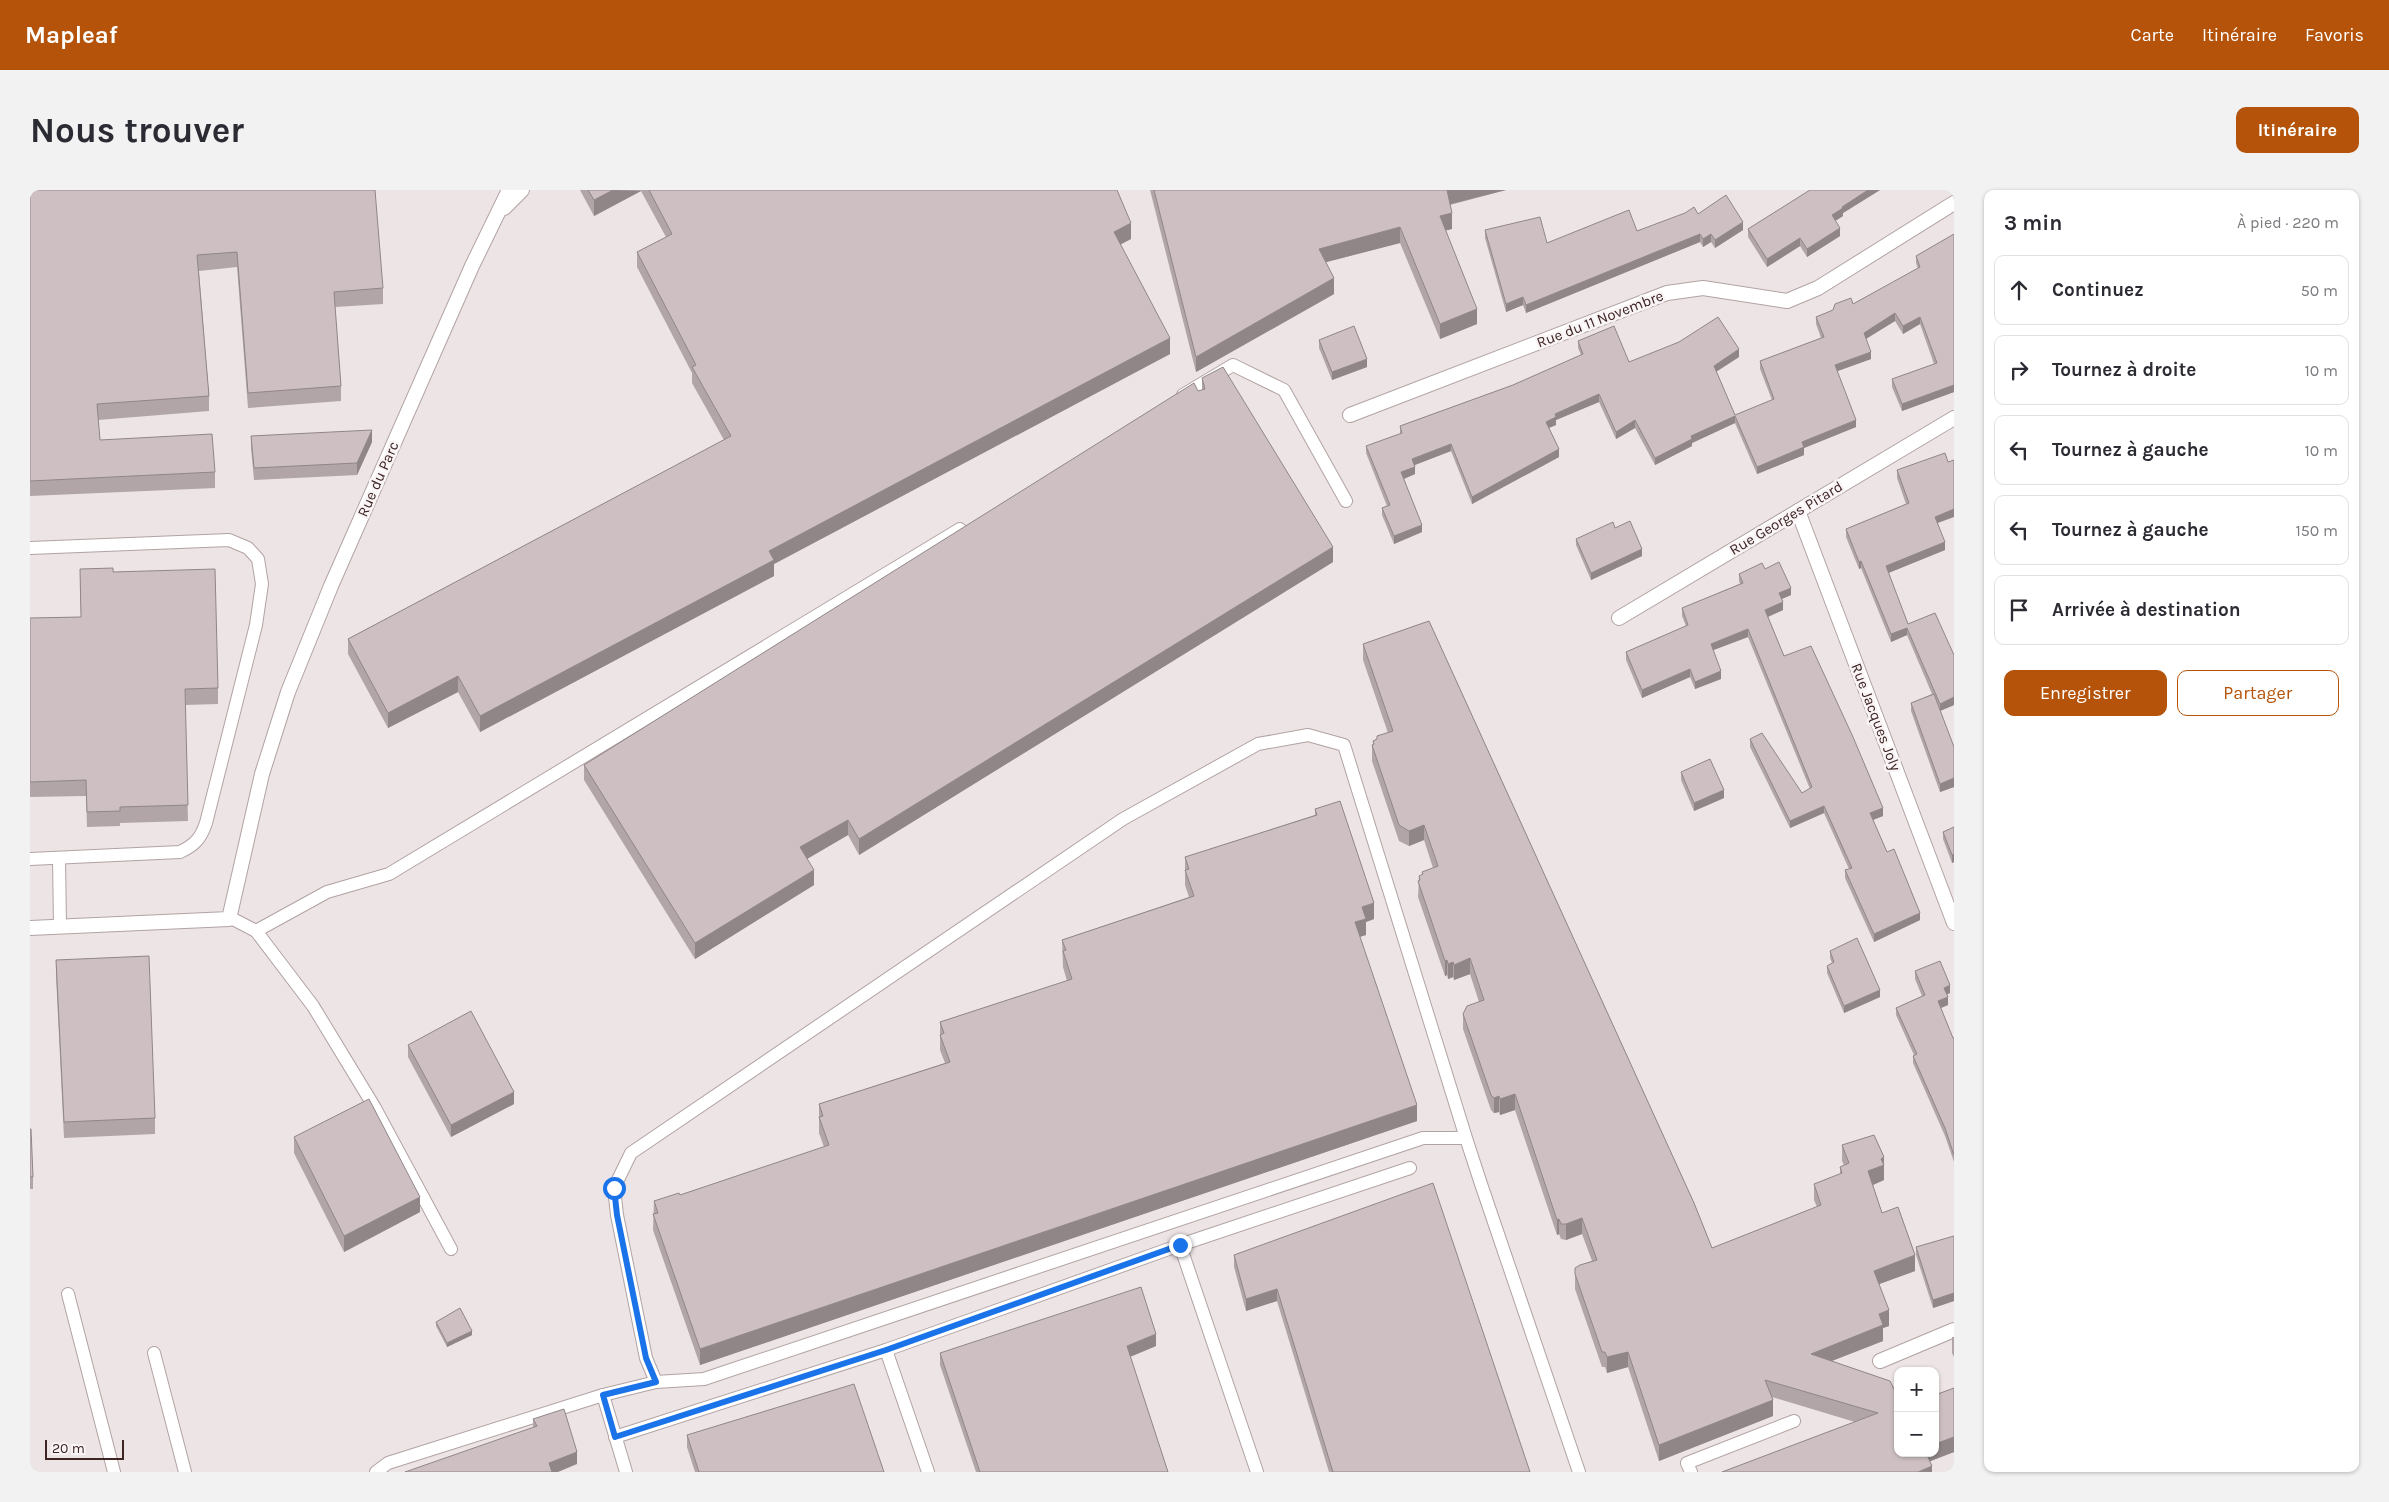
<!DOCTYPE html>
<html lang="fr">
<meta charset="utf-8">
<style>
:root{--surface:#fff;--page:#f2f2f3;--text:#2b2b33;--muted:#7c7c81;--line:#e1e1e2;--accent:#b45309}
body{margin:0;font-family:Karla,sans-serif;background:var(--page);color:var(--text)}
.controls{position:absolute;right:15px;bottom:15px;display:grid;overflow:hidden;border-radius:10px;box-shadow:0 1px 4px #0004}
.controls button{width:45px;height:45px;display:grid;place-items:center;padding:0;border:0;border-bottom:1px solid var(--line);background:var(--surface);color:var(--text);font:25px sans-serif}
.scale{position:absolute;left:15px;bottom:12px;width:79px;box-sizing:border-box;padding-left:5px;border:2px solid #3e2524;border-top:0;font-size:14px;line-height:18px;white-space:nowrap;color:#3e2524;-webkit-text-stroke:4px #f9f4f5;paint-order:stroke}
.stop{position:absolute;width:15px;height:15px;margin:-11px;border:4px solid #1a73e8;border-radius:50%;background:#fff}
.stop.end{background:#1a73e8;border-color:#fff;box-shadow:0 1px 5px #0008}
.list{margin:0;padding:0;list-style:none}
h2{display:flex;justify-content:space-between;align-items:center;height:65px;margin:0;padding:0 20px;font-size:21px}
h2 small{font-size:16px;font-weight:400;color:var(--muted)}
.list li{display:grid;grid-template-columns:32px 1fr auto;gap:15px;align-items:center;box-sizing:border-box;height:70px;margin:0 10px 10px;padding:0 10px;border:1px solid var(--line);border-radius:10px}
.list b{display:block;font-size:19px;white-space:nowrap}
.list em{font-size:16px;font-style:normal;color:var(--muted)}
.actions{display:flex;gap:10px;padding:15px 20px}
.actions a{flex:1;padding:11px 0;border:1px solid var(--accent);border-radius:10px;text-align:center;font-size:18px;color:var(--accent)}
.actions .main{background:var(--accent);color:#fff}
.icon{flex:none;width:28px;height:28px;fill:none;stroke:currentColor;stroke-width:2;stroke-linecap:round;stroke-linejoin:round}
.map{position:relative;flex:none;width:1924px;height:1282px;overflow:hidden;border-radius:10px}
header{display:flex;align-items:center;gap:30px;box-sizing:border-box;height:70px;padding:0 25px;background:var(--accent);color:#fff}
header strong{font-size:24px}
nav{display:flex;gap:28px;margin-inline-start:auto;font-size:18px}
.intro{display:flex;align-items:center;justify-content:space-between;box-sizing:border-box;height:120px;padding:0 30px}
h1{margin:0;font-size:35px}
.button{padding:12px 22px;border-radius:10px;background:var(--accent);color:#fff;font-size:18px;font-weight:700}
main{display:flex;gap:30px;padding:0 30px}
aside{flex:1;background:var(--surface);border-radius:10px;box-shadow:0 1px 4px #0004}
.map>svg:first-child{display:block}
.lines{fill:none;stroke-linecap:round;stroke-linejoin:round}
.service-casing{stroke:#b2a3a3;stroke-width:14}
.minor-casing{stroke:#b2a3a3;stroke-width:16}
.service{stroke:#fff;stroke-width:12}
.minor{stroke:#fff;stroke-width:14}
.wall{fill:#b1a5a7}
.shaded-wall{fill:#908688}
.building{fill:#cec0c2;stroke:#908688}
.route{stroke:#1a73e8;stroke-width:6}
.labels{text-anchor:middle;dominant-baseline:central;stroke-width:5;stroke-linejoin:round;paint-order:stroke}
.street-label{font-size:15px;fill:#3e2524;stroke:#f9f4f5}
</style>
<header>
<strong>Mapleaf</strong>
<nav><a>Carte</a><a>Itinéraire</a><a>Favoris</a></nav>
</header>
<div class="intro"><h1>Nous trouver</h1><a class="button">Itinéraire</a></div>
<main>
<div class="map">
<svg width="1924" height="1282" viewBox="0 0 1924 1282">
<rect width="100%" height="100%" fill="#ede4e5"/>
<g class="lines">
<defs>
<g id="service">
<polyline points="1153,205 1203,175 1254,200 1316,311"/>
<path d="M0 358 199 350 218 358 228 369 232 394 226 435 176 633C171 648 165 655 150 662L0 669"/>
<polyline points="29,668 30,736"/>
<polyline points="199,727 226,741 297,702 359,684 930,339"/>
<polyline points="226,741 283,816 345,918 421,1059"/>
<polyline points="1436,948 1393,948 674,1189 626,1192 616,1168 587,1025 584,998 601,963 1093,629 1228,554 1278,545 1314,555 1436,948 1450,991 1549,1282"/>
<polyline points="1150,1055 1380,978"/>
<polyline points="38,1104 84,1282"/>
<polyline points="856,1160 1150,1055 1227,1282"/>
<polyline points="124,1163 155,1282"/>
<polyline points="573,1205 596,1282"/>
<polyline points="585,1247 856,1160 898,1282"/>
<polyline points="346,1282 358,1273 573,1205 626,1192"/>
<polyline points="1661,1282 1657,1273 1764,1231"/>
</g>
<g id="minor">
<polyline points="474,18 492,0"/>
<polyline points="1320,225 1637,103 1673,98 1757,111 1788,98 1924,13"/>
<polyline points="1768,321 1924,733"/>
<polyline points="1589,428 1924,228"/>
<polyline points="0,738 199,729 232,584 258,502 301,396 442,76 479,0"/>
<polyline points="1850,1171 1924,1140"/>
</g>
</defs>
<use href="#service" class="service-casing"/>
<use href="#minor" class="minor-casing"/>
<use href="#service" class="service"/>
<use href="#minor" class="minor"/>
</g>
<g class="wall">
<polygon points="0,0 353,98 353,114 305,117 311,196 311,211 218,218 207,77 169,81 179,206 179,221 68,230 70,250 185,282 185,298 0,306"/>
<polygon points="550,0 1087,0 1101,49 1090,54 1140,164 744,374 744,386 450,542 428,502 358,538 318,464 318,449 694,250 662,193 662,183 607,77 607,62 636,47 611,1 564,26"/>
<polygon points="1120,0 1476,0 1420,15 1422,39 1415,40 1447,134 1410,149 1370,53 1296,72 1304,104 1166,182"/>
<polygon points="1780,0 1850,0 1813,23 1813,26 1805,31 1810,46 1777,67 1770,56 1737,77 1718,47 1718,39"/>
<polygon points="1668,24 1713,40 1685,58 1681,52 1673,57 1670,52 1496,123 1493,115 1476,122 1455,48 1455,40 1517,53 1607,41"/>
<polygon points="1924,44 1924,202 1872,221 1862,197 1862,189 1904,174 1890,134 1873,144 1865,131 1836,149 1841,169 1807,181 1826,237 1774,258 1774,265 1727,284 1705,233 1662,253 1662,256 1625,275 1605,238 1586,249 1569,212 1526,230 1526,235 1519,238 1529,267 1442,314 1421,261 1385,275 1385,284 1374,289 1392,342 1364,354 1352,325 1352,318 1357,316 1336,263 1336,256 1370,244 1370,236 1483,195 1551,165 1548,158 1548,151 1599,172 1709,167 1686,182 1705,225 1742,210 1730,179 1730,171 1791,148 1786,134 1786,127 1823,114 1888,79 1886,73 1886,66"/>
<polygon points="1289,150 1337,177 1302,190 1289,158"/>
<polygon points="1172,188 1303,372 829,665 818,645 777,669 784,695 665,769 554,590 554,575 1168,201 1172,200"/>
<polygon points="221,246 342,252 327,285 224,290 221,258"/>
<polygon points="1867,280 1907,333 1915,360 1858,383 1878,434 1924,465 1924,515 1910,521 1924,557 1924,597 1910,602 1881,521 1881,513 1902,504 1877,445 1861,452 1831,378 1829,379 1816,347 1816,339 1876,314 1867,288"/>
<polygon points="1546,349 1612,366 1561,390 1546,355"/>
<polygon points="50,379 83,382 188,498 188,514 155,515 158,631 90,633 90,636 57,637 56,606 0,607 0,428 51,427"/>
<polygon points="1735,379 1761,405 1752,409 1753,420 1738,427 1754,466 1853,626 1843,630 1857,662 1890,730 1844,752 1815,688 1815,680 1819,679 1794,623 1760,638 1720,557 1720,549 1772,603 1780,599 1718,447 1683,460 1691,489 1665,499 1660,487 1612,508 1596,470 1596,462 1656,436 1652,426 1652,418 1710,394 1709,391 1709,384"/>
<polygon points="1399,431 1664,1013 1682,1058 1787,1017 1784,1010 1784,994 1810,984 1810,977 1814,975 1812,971 1812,955 1844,945 1854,967 1854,990 1843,995 1852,1023 1868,1017 1885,1065 1885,1081 1849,1094 1859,1120 1859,1136 1853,1138 1853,1151 1802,1171 1860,1191 1868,1207 1868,1263 1905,1263 1905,1205 1924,1198 1924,1262 1900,1271 1902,1276 1902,1282 1692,1282 1825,1232 1742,1207 1743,1210 1743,1226 1629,1271 1598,1177 1577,1183 1575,1177 1572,1177 1545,1099 1545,1078 1550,1075 1562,1071 1552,1044 1536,1050 1531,1049 1529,1044 1527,1045 1485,920 1470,925 1469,922 1464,923 1461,920 1433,839 1433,824 1437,816 1449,812 1440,784 1424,790 1423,787 1418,789 1417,785 1415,786 1388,707 1389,686 1392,685 1392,682 1403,678 1394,650 1379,656 1369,651 1342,571 1342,555 1343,554 1343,551 1347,549 1347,546 1358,543 1333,470 1333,454"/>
<polygon points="1651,582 1694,608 1664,621 1651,590"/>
<polygon points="1285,619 1344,729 1336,732 1336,745 1330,747 1387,931 670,1175 623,1040 624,1011 650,1005 794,957 789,943 789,914 915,873 910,860 910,832 1037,791 1033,777 1032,750 1159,707 1155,695 1155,667 1285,625"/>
<polygon points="1924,637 1924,672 1922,673 1913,649 1913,642"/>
<polygon points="1800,761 1850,807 1814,823 1797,783 1797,776 1802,773 1800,768"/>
<polygon points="26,770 125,928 125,944 34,948 26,785"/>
<polygon points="1885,781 1920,803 1917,804 1918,815 1911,818 1923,848 1924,848 1924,972 1915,946 1883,873 1883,866 1884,865 1866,825 1866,818 1892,806 1885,789"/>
<polygon points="378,855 484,914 421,947 378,867"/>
<polygon points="0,939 3,987 3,999 0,999"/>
<polygon points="264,947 390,1022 314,1062 264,963"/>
<polygon points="1924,1046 1924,1111 1903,1118 1886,1065 1886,1057"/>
<polygon points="1204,1065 1500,1282 1299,1282 1247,1111 1216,1121 1204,1077"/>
<polygon points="406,1132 442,1145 417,1157 406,1136"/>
<polygon points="1922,1147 1924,1147 1924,1167 1922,1163"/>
<polygon points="1126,1156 1100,1167 1138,1282 946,1282 910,1175 910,1163"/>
<polygon points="503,1229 547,1274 503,1237"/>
<polygon points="657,1245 854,1282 665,1282 657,1257"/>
</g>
<g class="shaded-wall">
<polygon points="583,0 611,1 564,26 564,10"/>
<polygon points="1417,0 1476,0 1417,15"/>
<polygon points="1838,0 1850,0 1813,23 1813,26 1802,33 1802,25 1812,17"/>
<polygon points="1422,23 1422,39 1410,42 1410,26"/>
<polygon points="1713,32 1713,40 1685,58 1685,50"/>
<polygon points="1101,33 1101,49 1084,58 1084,42"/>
<polygon points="1370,37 1370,53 1289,74 1289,59"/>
<polygon points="1810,38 1810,46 1777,67 1777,59"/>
<polygon points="1670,44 1670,52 1496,123 1496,115"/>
<polygon points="1681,44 1681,52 1673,57 1673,49"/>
<polygon points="1770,48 1770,56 1737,77 1737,69"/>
<polygon points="1304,88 1304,104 1166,182 1166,167"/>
<polygon points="1493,107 1493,115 1476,122 1476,114"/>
<polygon points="1447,119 1447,134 1410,149 1410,134"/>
<polygon points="1865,123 1865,131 1834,150 1834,143"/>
<polygon points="1890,127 1890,134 1873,144 1873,136"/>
<polygon points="1140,148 1140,164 744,374 744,386 450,542 450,526 739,361"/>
<polygon points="1709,159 1709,167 1684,183 1684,176"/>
<polygon points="1841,162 1841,169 1805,182 1805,175"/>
<polygon points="1337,169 1337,177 1302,190 1302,182"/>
<polygon points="1924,195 1924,202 1872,221 1872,214"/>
<polygon points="1569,204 1569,212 1526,230 1526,235 1516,239 1516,232 1525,224"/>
<polygon points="1705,226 1705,233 1662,253 1662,256 1625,275 1625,268 1661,246"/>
<polygon points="1605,230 1605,238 1586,249 1586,242"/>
<polygon points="1826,230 1826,237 1774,258 1774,265 1727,284 1727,277 1772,252"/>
<polygon points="342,240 342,252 327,285 327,273"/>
<polygon points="1421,254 1421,261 1382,276 1382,269"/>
<polygon points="1529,259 1529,267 1442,314 1442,307"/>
<polygon points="1385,277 1385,284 1371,290 1371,282"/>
<polygon points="1924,319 1924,327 1905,334 1905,327"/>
<polygon points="1392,335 1392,342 1364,354 1364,346"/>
<polygon points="1915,352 1915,360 1856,384 1856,376"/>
<polygon points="1303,357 1303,372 829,665 829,649"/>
<polygon points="1612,359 1612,366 1561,390 1561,383"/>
<polygon points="1831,371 1831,378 1829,379 1829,372"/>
<polygon points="1761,398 1761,405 1749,410 1749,403"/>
<polygon points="1753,412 1753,420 1735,428 1735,420"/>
<polygon points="1877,438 1877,445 1861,452 1861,444"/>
<polygon points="1718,439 1718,447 1681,461 1681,454"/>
<polygon points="1660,479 1660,487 1612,508 1612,500"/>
<polygon points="1691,481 1691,489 1665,499 1665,492"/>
<polygon points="428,486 428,502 358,538 358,523"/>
<polygon points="1924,507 1924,515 1910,521 1910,514"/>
<polygon points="1924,588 1924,597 1910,602 1910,594"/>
<polygon points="1694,600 1694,608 1664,621 1664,613"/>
<polygon points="1794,616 1794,623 1760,638 1760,631"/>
<polygon points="1853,618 1853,626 1840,631 1840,623"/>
<polygon points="818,630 818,645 770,673 770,657"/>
<polygon points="1394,635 1394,650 1379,656 1379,641"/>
<polygon points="1924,664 1924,672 1922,673 1922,665"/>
<polygon points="784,680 784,695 665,769 665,753"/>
<polygon points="1344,713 1344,729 1336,732 1336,745 1325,748 1325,732 1332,717"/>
<polygon points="1890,723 1890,730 1844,752 1844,744"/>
<polygon points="1440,768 1440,784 1424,790 1424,775"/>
<polygon points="1417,770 1417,785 1415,786 1415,771"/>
<polygon points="1423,772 1423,787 1418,789 1418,774"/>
<polygon points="1920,795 1920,803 1914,806 1914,798"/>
<polygon points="1850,800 1850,807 1814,823 1814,816"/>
<polygon points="1918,807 1918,815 1908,819 1908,811"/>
<polygon points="484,902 484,914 421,947 421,935"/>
<polygon points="1485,904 1485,920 1470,925 1470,909"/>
<polygon points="1469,906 1469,922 1464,923 1464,908"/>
<polygon points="1387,915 1387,931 670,1175 670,1159"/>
<polygon points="1854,967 1854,990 1838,997 1838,981 1851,969"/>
<polygon points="390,1007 390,1022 314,1062 314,1046"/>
<polygon points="1552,1028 1552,1044 1536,1050 1536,1034"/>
<polygon points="1529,1029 1529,1044 1527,1045 1527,1030"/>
<polygon points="1885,1065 1885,1081 1844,1096 1844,1081"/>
<polygon points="1247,1099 1247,1111 1216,1121 1216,1109"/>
<polygon points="1924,1103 1924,1111 1903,1118 1903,1110"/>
<polygon points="1859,1120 1859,1136 1853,1138 1853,1151 1781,1179 1781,1164 1849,1124"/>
<polygon points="442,1141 442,1145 417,1157 417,1153"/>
<polygon points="1126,1144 1126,1156 1097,1168 1097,1156"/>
<polygon points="1598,1162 1598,1177 1577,1183 1577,1167"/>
<polygon points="1743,1210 1743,1226 1629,1271 1629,1255"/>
<polygon points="1924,1247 1924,1262 1893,1274 1893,1263 1905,1263 1905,1254"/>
<polygon points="547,1262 547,1274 528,1282 519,1282 519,1273"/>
<polygon points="1902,1276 1902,1282 1888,1282"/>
</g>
<g class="building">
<polygon points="0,0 345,0 353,98 304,102 311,196 218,203 207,62 167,65 179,206 67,214 70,250 182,244 185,282 0,291"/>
<polygon points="558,0 583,0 564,10"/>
<polygon points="619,0 1087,0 1101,33 1084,42 1140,148 739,361 744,370 450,526 428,486 358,523 318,449 701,246 662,177 666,175 607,62 642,44"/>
<polygon points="1124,0 1417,0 1422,23 1410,26 1447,119 1410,134 1370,37 1289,59 1304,88 1166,167"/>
<polygon points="1780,0 1838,0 1812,17 1813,18 1802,25 1810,38 1777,59 1770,48 1737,69 1718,39"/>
<polygon points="1696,5 1713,32 1685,50 1681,44 1673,49 1670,44 1496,115 1493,107 1476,114 1455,40 1510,27 1517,53 1599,20 1607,41 1655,23 1664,17 1668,24"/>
<polygon points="1924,44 1924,195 1872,214 1862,189 1907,173 1890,127 1873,136 1865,123 1834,143 1841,162 1805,175 1826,230 1772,252 1774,257 1727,277 1705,226 1661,246 1662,249 1625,268 1605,230 1586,242 1569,204 1525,224 1526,227 1516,232 1529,259 1442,307 1421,254 1382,269 1385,277 1371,282 1392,335 1364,346 1352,318 1360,315 1336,256 1372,243 1370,236 1483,195 1553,164 1548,151 1584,136 1599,172 1649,152 1688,127 1709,159 1684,176 1705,225 1744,209 1730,171 1794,147 1786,127 1803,120 1805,114 1821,108 1823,114 1890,77 1886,66"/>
<polygon points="1324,136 1337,169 1302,182 1289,150"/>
<polygon points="1193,177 1303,357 829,649 818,630 770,657 784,680 665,753 554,575 1164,193 1168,201 1175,199 1172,188"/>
<polygon points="342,240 327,273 224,278 221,246"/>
<polygon points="1915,263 1918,272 1924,270 1924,319 1905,327 1915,352 1856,376 1878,434 1905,423 1924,465 1924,507 1910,514 1877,438 1861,444 1831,371 1829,372 1816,339 1879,313 1867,280"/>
<polygon points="1600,331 1612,359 1561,383 1546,349 1583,332 1585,338"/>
<polygon points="1749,372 1761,398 1749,403 1753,412 1735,420 1754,466 1781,456 1823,547 1853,618 1840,623 1857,662 1864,659 1890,723 1844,744 1815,680 1822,678 1794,616 1760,631 1720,549 1732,543 1772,603 1782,597 1718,439 1681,454 1691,481 1665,492 1660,479 1612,500 1596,462 1658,435 1652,418 1713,393 1709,384 1732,373 1735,379"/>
<polygon points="83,378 83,382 185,379 188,498 155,499 158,615 90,617 90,621 57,622 56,590 0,592 0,428 51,427 50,379"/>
<polygon points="1399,431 1664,1013 1682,1058 1791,1015 1784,994 1812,983 1810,977 1819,973 1812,955 1844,945 1854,967 1851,969 1854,975 1838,981 1852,1023 1868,1017 1885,1065 1844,1081 1859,1120 1849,1124 1853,1135 1781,1164 1860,1191 1868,1207 1868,1263 1896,1263 1902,1276 1888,1282 1692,1282 1848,1223 1735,1190 1743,1210 1629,1255 1598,1162 1577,1167 1575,1162 1572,1162 1545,1084 1545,1078 1550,1075 1567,1070 1552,1028 1536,1034 1531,1034 1529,1029 1527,1030 1485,904 1470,909 1469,906 1464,908 1461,905 1433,824 1437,816 1454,810 1440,768 1424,775 1423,772 1418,774 1417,770 1415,771 1388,691 1390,690 1389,686 1393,684 1392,682 1408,676 1394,635 1379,641 1369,635 1342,555 1344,554 1343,551 1347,549 1347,546 1363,541 1333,454"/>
<polygon points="1904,504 1924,557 1924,588 1910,594 1881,513"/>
<polygon points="1680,569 1694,600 1664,613 1651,582"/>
<polygon points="1310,611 1344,713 1332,717 1336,729 1325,732 1387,915 670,1159 623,1024 628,1023 624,1011 649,1003 650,1005 799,955 789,927 793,926 789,914 920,872 910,845 914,843 910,832 1042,789 1033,761 1036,760 1032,750 1164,706 1155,680 1159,679 1155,667 1287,625 1285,619"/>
<polygon points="1924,637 1924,664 1922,665 1913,642"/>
<polygon points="1827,748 1850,800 1814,816 1797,776 1804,772 1800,761"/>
<polygon points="119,766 125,928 34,932 26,770"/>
<polygon points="1910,771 1920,795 1914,798 1918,807 1908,811 1923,848 1924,848 1924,965 1915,938 1883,866 1887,864 1866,818 1895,805 1885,781"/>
<polygon points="441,821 484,902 421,935 378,855"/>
<polygon points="339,909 390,1007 314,1046 264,947"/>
<polygon points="0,939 1,939 3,987 0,987"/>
<polygon points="1403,993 1500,1282 1303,1282 1247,1099 1216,1109 1204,1065"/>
<polygon points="1924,1046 1924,1103 1903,1110 1886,1057"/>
<polygon points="1111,1097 1126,1144 1097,1156 1138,1282 950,1282 910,1163"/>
<polygon points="430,1118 442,1141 417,1153 406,1132"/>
<polygon points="824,1194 854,1282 669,1282 657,1245"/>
<polygon points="1924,1198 1924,1247 1905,1254 1905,1205"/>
<polygon points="534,1219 547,1262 519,1273 522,1282 375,1282 507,1236 503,1229"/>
</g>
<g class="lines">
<polyline class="route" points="584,998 587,1025 616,1168 626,1192 573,1205 585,1247 856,1160 1150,1055"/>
</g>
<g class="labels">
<g class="street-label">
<text transform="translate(1570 129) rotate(-21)">Rue du 11 Novembre</text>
<text transform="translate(348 289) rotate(-66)">Rue du Parc</text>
<text transform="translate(1756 328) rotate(-31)">Rue Georges Pitard</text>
<text transform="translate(1846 527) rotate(69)">Rue Jacques Joly</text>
</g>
</g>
</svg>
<div class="controls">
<button>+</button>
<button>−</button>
</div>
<div class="scale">20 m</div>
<div class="stop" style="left:584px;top:998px"></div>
<div class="stop end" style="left:1150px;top:1055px"></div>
</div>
<aside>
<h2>3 min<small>À pied · 220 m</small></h2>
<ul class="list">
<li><svg class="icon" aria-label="ahead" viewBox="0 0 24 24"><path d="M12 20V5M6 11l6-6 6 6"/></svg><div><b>Continuez</b></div><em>50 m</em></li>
<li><svg class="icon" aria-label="right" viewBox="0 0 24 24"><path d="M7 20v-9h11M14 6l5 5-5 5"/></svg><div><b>Tournez à droite</b></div><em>10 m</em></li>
<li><svg class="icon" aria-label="left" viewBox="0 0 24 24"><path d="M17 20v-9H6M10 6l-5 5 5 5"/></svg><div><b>Tournez à gauche</b></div><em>10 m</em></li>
<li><svg class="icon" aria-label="left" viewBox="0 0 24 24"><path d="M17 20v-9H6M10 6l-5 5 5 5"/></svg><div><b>Tournez à gauche</b></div><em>150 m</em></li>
<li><svg class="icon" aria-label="arrive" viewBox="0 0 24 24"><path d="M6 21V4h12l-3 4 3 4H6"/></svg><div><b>Arrivée à destination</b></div></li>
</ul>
<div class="actions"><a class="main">Enregistrer</a><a>Partager</a></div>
</aside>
</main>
